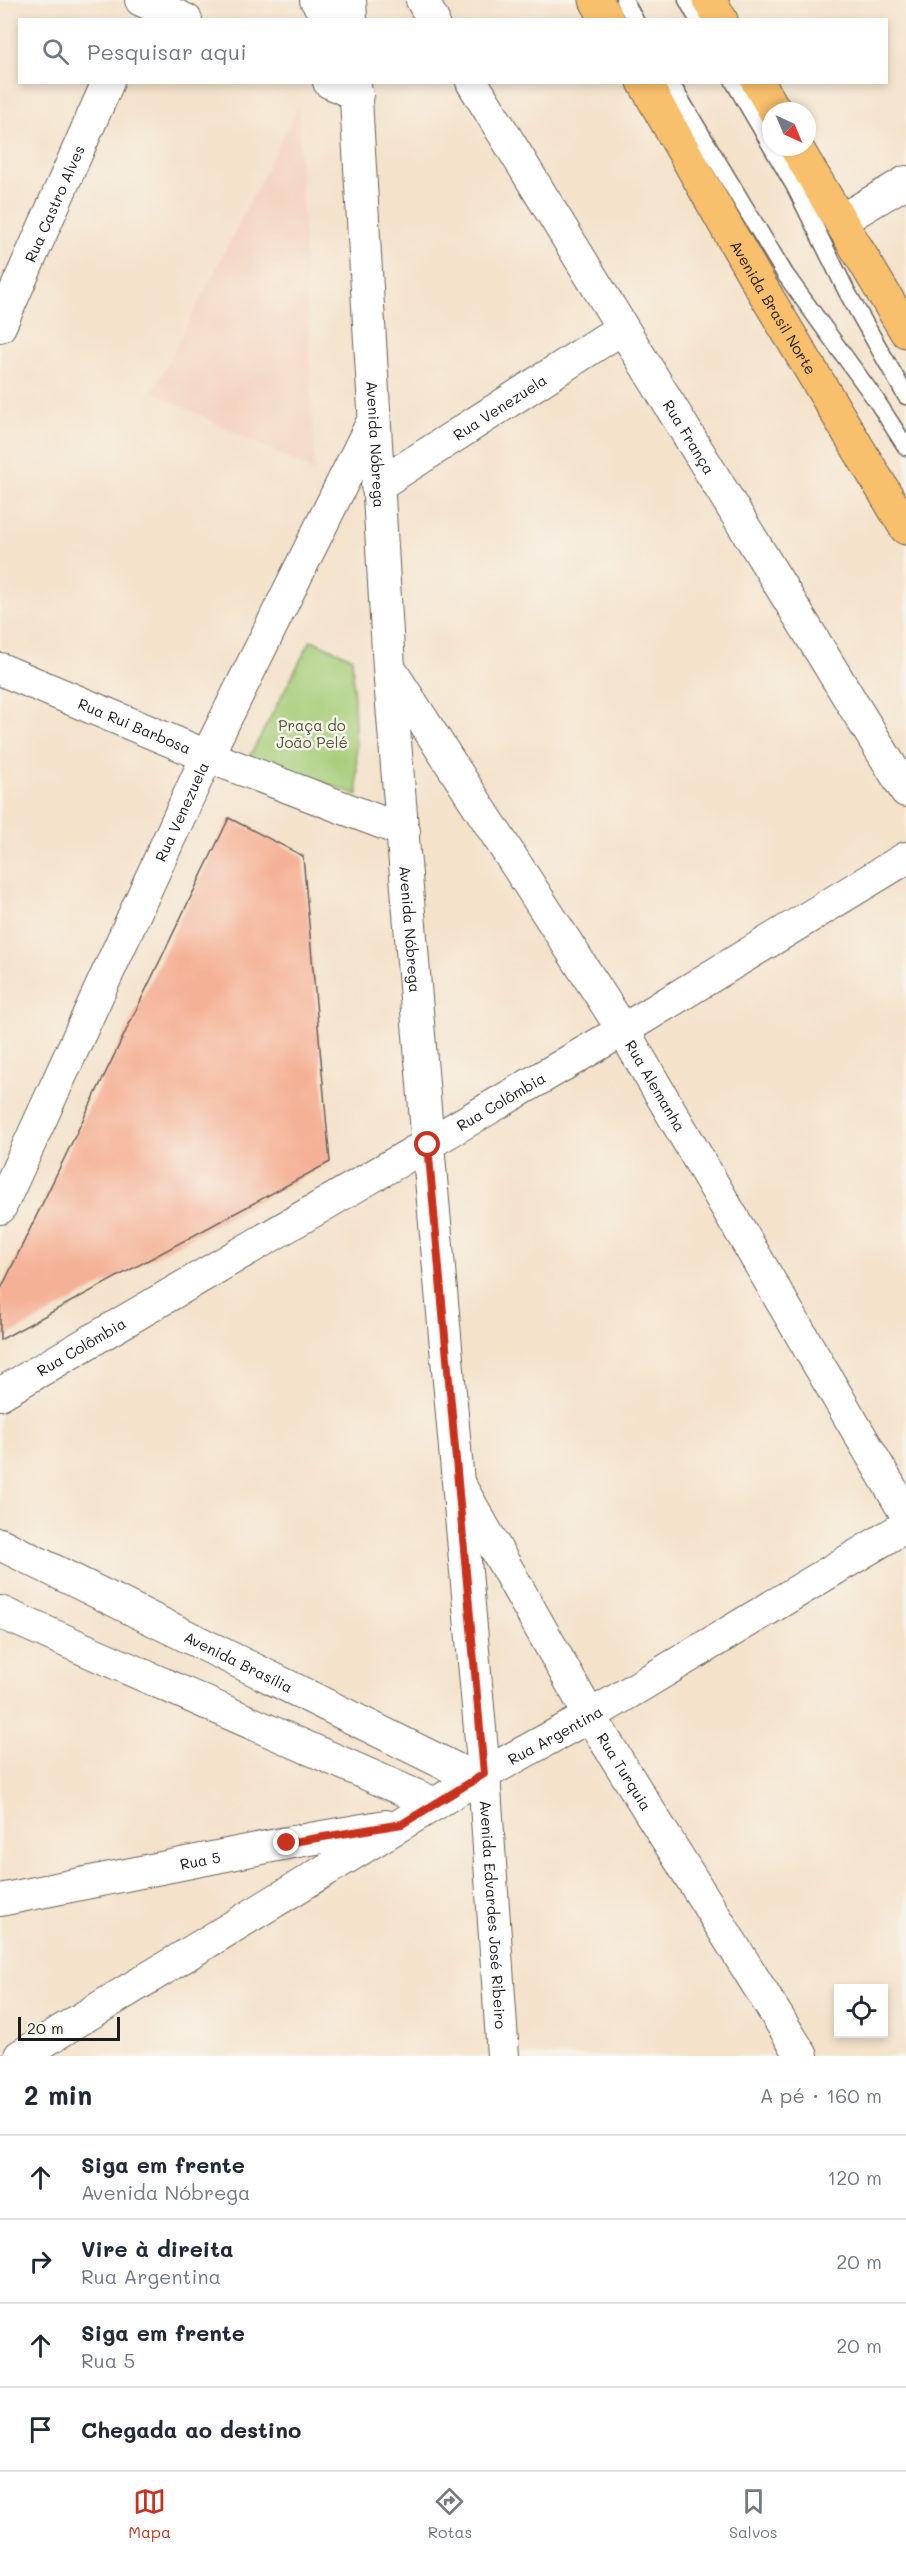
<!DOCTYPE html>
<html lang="pt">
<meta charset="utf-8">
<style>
:root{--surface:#fff;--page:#f6f6f7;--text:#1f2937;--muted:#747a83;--line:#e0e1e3;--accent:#c8321e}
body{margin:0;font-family:Mali,sans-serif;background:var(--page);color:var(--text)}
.controls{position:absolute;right:18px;bottom:18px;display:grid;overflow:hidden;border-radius:0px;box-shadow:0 3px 9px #0003}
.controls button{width:54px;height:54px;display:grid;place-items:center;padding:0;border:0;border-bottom:2px solid var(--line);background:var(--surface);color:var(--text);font:30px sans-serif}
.compass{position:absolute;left:762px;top:102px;width:54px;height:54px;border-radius:50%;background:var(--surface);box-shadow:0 3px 9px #0003;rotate:136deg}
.scale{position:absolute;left:18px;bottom:15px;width:102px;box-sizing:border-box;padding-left:6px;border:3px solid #1c1c1c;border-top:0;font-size:16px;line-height:21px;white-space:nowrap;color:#1c1c1c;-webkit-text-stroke:4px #f7f3e8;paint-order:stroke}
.stop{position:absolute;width:18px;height:18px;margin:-14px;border:4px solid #c8321e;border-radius:50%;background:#fff}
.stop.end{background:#c8321e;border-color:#fff;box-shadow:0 2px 6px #0008}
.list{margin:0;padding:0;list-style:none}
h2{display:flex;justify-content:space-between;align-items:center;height:78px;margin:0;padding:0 24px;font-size:26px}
h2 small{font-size:20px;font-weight:400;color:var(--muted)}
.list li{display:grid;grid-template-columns:39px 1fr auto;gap:18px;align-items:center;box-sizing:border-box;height:84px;padding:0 24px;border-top:2px solid var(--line)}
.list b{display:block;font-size:22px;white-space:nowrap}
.list p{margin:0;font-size:20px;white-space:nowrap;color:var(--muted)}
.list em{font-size:20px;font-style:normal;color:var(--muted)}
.icon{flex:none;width:33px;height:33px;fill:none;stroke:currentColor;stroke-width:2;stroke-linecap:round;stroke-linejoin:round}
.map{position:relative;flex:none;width:906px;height:2056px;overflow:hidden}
.search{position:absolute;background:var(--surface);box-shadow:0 3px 9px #0003;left:18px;right:18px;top:18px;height:66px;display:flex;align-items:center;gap:15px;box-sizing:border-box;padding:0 21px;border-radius:0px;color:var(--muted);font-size:22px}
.sheet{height:414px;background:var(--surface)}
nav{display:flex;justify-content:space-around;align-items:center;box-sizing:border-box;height:84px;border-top:2px solid var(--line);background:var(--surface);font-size:16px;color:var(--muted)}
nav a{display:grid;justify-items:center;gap:3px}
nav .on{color:var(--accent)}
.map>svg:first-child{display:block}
.built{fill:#f4d3c0}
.green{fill:#a4cc77;stroke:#60744a;stroke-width:1.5}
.building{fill:#f5b196}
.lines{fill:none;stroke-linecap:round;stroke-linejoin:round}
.service-casing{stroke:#686159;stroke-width:19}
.minor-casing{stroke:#686159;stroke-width:34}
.primary-casing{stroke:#686159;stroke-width:35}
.service{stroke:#fff;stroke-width:16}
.minor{stroke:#fff;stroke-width:32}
.primary{stroke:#f8bf6c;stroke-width:33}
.route{stroke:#c8321e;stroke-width:8}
.labels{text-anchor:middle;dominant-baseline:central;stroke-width:5;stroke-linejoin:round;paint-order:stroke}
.street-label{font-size:15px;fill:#1c1c1c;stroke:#f7f3e8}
.park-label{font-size:15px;fill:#4c5a3c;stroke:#f7f3e8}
</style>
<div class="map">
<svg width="906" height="2056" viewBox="0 0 906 2056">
<rect width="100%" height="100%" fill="#f7f3e8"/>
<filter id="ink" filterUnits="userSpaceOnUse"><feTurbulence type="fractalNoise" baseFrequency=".0167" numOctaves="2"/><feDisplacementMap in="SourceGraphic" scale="12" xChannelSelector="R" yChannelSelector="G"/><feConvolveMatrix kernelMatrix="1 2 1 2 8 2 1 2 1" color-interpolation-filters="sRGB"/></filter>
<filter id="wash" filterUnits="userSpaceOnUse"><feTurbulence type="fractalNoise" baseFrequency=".008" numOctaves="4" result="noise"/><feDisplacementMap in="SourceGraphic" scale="24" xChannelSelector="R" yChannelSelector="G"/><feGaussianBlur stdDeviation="1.35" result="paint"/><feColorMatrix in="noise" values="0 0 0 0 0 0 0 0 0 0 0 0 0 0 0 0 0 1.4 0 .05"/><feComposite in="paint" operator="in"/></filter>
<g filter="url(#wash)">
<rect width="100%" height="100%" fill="#f4e2ca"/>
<polygon class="built" points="298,107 315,472 153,392"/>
<polygon class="green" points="311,640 352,658 358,795 249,758"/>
<g id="blocks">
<polygon class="building" points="229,818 303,856 330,1162 0,1340 0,1291"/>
</g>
</g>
<g filter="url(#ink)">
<use href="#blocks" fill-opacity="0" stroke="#686159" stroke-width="1.5"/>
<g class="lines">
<defs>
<g id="service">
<polyline points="624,0 635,20"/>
<polyline points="687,0 698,20"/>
<polyline points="670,82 785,274 876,400 906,447"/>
<polyline points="734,82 795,187 847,292 906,396"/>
</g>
<g id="minor">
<polyline points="141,0 186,20"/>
<polyline points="316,0 330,20"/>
<polyline points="350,0 351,20"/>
<polyline points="422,0 433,20"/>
<polyline points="329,82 357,95"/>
<path id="s1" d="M355 82 389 668 428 1145 484 1774 503 2056"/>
<path id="s2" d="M472 82 906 791"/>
<polyline points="840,221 906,182"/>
<path id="s3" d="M0 326 108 82"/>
<path id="s4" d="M377 486 621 329"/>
<path id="s5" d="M0 669 207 756 404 831"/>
<path id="s6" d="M391 671 623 1030 906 1514"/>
<path id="s7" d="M0 1208 207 756 372 423"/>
<path id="s8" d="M0 1394 623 1030 906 858"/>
<path id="s9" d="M462 1489 590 1716 802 2056"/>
<path id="s10" d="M0 1544 476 1779"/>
<polyline points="0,1612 435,1804"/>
<path id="s11" d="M0 1900 287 1843 386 1826"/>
<path id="s12" d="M20 2056 484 1774 590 1716 906 1526"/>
</g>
<g id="primary">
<polyline points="596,0 607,20"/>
<polyline points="709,0 721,20"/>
<path id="s13" d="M644 82 755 277 906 528"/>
<polyline points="758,82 775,111"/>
<polyline points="796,147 906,331"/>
</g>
</defs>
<use href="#service" class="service-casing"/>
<use href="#minor" class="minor-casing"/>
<use href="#primary" class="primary-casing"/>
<use href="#service" class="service"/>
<use href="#minor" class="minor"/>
<use href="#primary" class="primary"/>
</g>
</g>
<g class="lines" filter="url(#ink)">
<polyline class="route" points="287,1843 402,1824 484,1774 428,1145"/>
</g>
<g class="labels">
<g class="street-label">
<text stroke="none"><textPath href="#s3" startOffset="134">Rua Castro Alves</textPath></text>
<text stroke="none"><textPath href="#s13" startOffset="260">Avenida Brasil Norte</textPath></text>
<text stroke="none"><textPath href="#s4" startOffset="146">Rua Venezuela</textPath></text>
<text stroke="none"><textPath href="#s2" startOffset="416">Rua França</textPath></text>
<text stroke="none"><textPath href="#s1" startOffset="363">Avenida Nóbrega</textPath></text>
<text stroke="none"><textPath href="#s5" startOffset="146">Rua Rui Barbosa</textPath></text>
<text stroke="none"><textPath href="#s7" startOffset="436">Rua Venezuela</textPath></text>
<text stroke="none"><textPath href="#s1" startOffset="849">Avenida Nóbrega</textPath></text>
<text stroke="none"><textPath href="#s6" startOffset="492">Rua Alemanha</textPath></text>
<text stroke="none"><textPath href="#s8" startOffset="580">Rua Colômbia</textPath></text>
<text stroke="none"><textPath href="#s8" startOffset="94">Rua Colômbia</textPath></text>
<text stroke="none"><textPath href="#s10" startOffset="266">Avenida Brasília</textPath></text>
<text stroke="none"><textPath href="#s12" startOffset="624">Rua Argentina</textPath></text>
<text stroke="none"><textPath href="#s9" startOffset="326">Rua Turquia</textPath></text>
<text stroke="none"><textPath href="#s11" startOffset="204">Rua 5</textPath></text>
<text stroke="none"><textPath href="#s1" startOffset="1838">Avenida Edvardes José Ribeiro</textPath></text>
</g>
<g class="park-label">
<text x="312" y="725">Praça do<tspan x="312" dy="17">João Pelé</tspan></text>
</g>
</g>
</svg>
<div class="controls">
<button><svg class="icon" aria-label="locate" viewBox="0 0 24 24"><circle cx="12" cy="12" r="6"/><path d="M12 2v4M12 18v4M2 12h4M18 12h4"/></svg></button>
</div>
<svg class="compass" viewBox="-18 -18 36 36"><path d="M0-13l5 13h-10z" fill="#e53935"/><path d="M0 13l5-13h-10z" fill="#747a83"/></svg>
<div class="scale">20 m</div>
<div class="stop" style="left:428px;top:1145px"></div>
<div class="stop end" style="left:287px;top:1843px"></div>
<div class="search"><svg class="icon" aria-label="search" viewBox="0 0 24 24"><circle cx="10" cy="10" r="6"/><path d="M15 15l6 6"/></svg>Pesquisar aqui</div>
</div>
<section class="sheet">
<h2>2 min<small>A pé · 160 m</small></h2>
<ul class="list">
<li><svg class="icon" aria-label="ahead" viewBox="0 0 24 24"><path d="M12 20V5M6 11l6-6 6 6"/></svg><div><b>Siga em frente</b><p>Avenida Nóbrega</p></div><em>120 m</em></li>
<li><svg class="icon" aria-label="right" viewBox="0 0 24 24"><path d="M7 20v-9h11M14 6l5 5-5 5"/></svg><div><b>Vire à direita</b><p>Rua Argentina</p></div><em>20 m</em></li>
<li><svg class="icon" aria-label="ahead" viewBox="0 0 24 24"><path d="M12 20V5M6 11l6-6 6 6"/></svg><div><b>Siga em frente</b><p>Rua 5</p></div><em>20 m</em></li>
<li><svg class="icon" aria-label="arrive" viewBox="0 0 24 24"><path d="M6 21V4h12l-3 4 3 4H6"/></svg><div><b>Chegada ao destino</b></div></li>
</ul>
</section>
<nav>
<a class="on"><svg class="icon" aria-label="map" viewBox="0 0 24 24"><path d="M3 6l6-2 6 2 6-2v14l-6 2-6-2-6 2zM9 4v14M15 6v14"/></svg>Mapa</a>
<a><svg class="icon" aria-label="directions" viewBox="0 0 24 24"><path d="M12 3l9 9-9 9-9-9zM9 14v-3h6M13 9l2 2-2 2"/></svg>Rotas</a>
<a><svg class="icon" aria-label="saved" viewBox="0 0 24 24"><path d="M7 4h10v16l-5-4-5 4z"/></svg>Salvos</a>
</nav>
